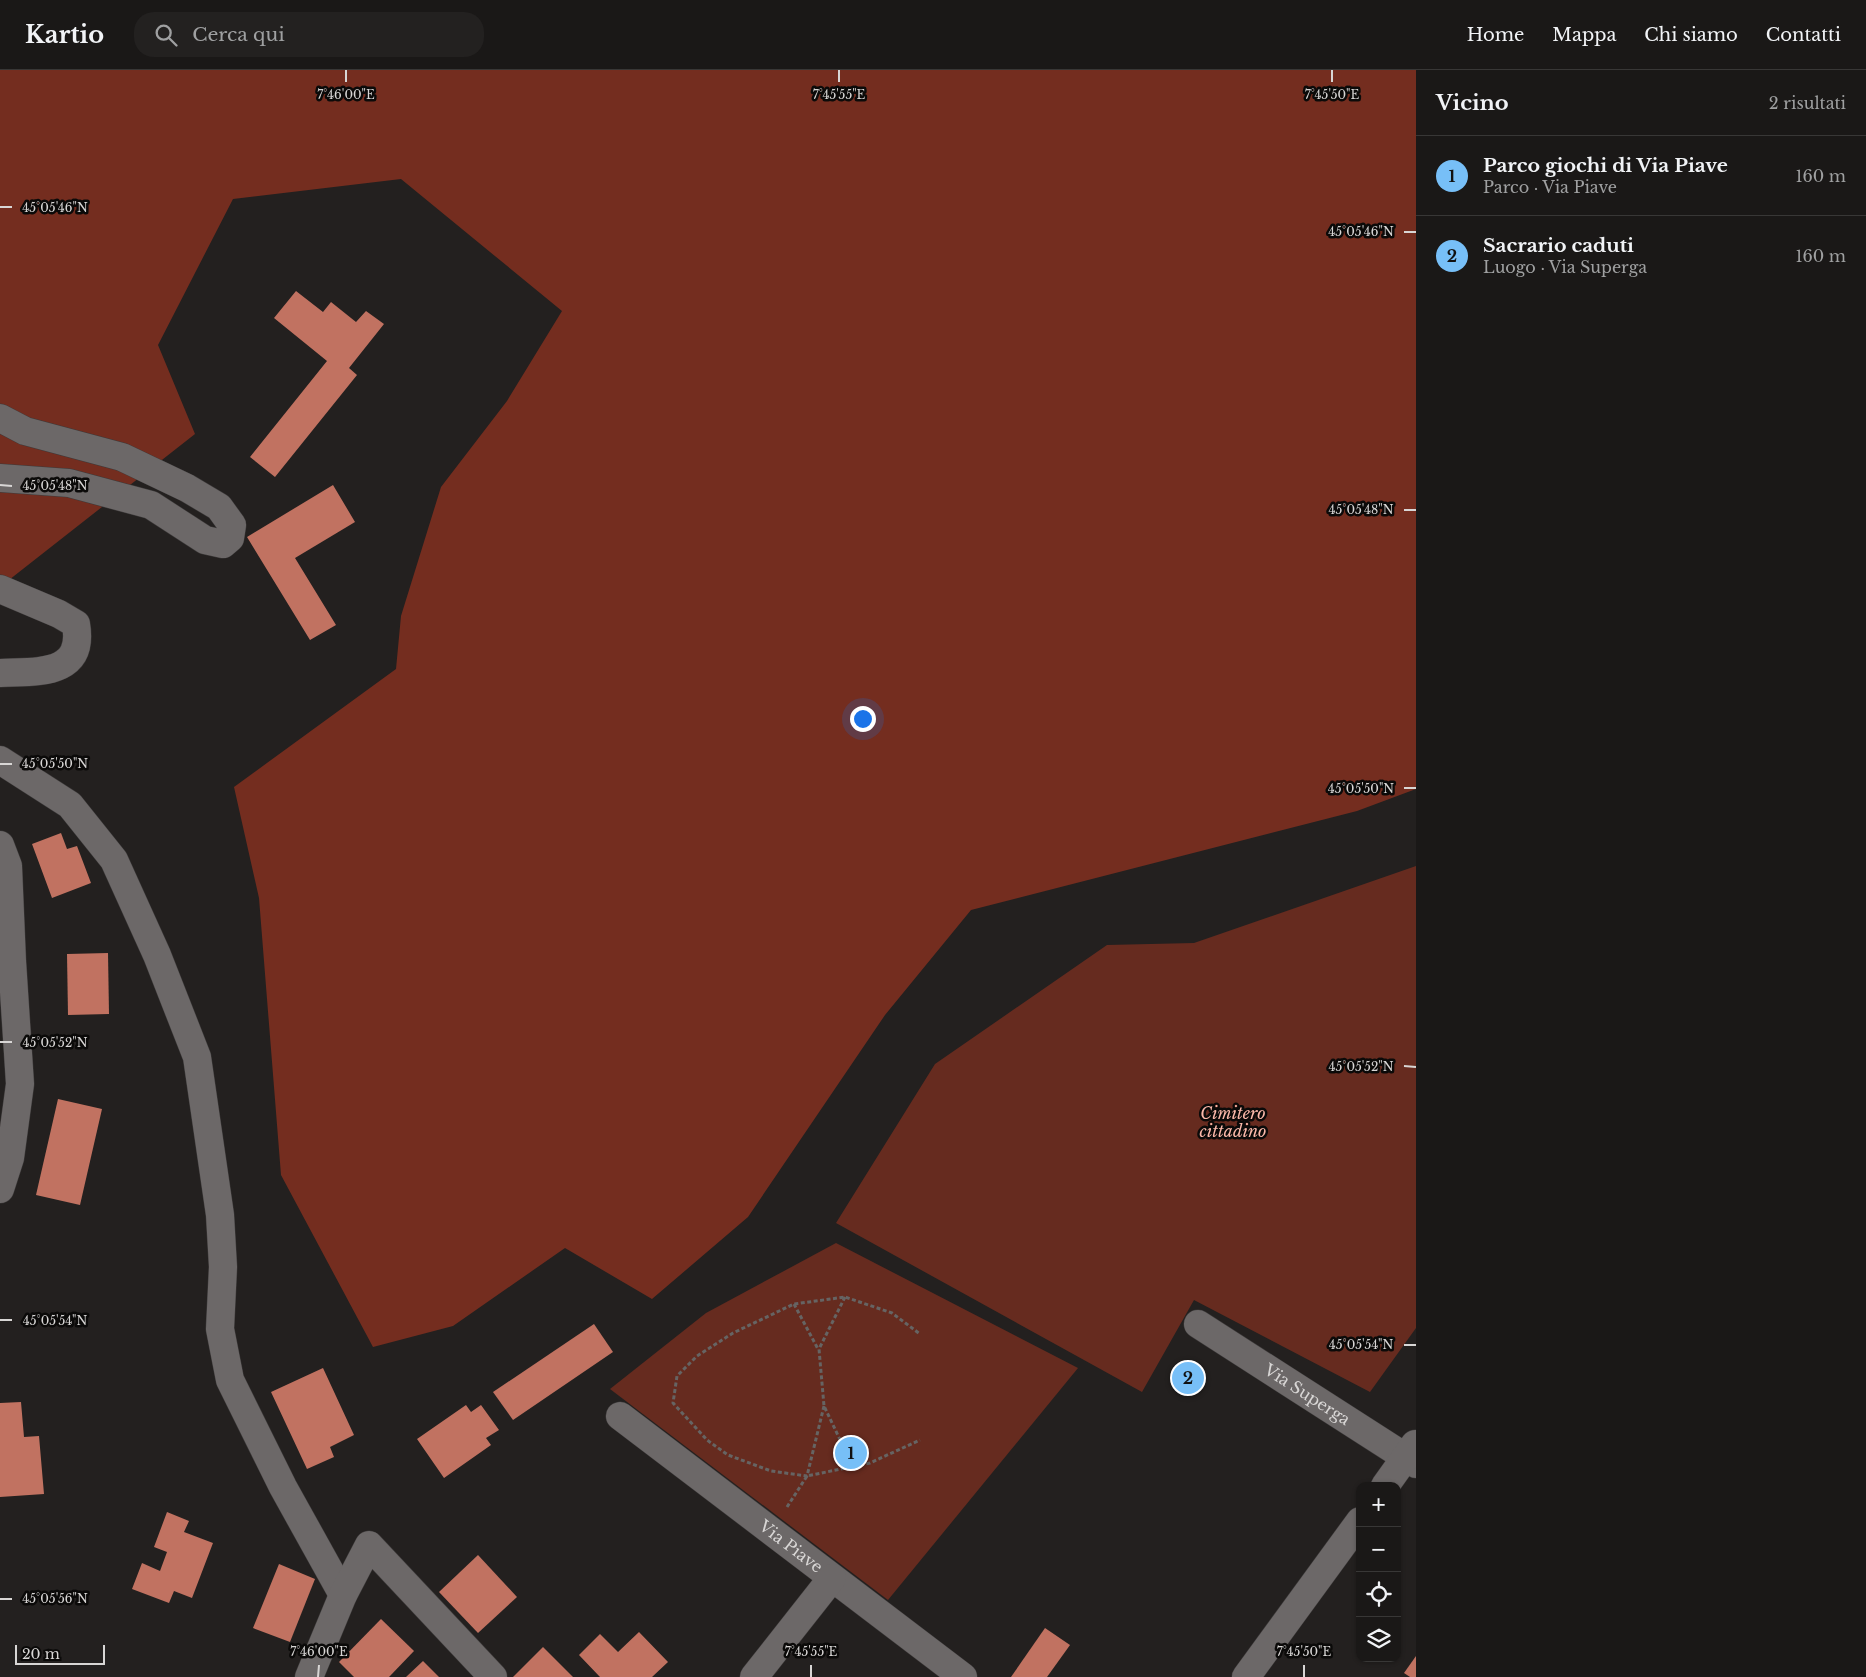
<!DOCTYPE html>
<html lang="it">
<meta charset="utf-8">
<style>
:root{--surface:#1a1817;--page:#232120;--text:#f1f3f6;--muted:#9fa0a1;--line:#383736;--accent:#77bff7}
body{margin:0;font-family:"Libre Baskerville",serif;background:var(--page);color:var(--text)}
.controls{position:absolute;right:15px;bottom:15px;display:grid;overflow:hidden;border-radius:10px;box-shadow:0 1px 4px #0004}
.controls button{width:45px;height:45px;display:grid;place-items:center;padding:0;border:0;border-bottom:1px solid var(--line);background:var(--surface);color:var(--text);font:25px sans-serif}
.scale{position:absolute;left:15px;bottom:12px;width:90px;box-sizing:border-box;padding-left:5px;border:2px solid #d8d6d5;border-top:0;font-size:14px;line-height:18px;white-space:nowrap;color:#d8d6d5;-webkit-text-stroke:4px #0b0a09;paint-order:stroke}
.you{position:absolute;left:862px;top:648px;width:18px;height:18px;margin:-12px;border:4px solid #fff;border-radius:50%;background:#1a73e8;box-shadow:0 0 0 8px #1a73e833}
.badge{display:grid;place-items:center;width:32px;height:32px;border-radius:50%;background:var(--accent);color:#111;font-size:16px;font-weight:700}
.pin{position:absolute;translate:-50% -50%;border:2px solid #fff;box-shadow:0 1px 5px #0006}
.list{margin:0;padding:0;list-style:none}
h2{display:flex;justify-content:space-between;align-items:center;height:65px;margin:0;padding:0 20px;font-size:21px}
h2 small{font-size:16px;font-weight:400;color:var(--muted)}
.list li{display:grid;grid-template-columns:32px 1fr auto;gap:15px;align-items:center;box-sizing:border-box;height:80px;padding:0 20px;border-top:1px solid var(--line)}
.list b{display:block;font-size:19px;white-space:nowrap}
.list p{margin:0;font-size:16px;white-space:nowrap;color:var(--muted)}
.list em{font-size:16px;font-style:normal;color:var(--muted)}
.icon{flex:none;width:28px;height:28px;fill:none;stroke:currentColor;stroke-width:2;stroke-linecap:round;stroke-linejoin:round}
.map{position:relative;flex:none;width:1416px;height:1607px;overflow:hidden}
header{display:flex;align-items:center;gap:30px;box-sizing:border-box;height:70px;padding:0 25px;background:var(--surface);border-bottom:1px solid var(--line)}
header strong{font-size:24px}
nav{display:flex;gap:28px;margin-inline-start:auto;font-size:18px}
.search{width:350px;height:45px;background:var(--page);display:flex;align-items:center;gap:12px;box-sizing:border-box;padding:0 18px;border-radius:20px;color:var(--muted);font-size:19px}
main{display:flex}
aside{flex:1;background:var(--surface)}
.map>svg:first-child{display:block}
.green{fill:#662b1f}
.forest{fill:#742d1f}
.building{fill:#c17261}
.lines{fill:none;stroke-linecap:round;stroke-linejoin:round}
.street-casing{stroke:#3d3a3a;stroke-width:29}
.path{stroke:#666463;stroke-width:3;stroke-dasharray:4 2.5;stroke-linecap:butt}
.street{stroke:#6c6868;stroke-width:28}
.ticks{fill:none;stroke:#d8d6d5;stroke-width:2}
.labels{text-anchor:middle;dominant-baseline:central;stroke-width:5;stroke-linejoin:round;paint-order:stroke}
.park-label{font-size:16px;font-style:italic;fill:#fcb9aa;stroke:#0b0a09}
.street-label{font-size:16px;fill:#d8d6d5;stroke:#0b0a09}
.ticks-label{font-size:12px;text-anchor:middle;fill:#d8d6d5;stroke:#0b0a09;stroke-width:5;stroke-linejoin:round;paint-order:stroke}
</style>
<header>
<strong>Kartio</strong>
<div class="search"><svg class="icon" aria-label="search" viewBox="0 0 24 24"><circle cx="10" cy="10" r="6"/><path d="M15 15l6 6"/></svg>Cerca qui</div>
<nav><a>Home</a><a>Mappa</a><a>Chi siamo</a><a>Contatti</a></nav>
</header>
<main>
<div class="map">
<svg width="1416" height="1607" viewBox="0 0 1416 1607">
<rect width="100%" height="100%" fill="#23201f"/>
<g class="green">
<polygon points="1416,796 1416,1258 1370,1322 1194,1230 1142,1322 836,1153 935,994 1107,875 1194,873"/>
<polygon points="836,1173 1078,1298 888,1530 610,1319 706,1243"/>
</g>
<polygon class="forest" points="0,0 1416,0 1416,719 1357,741 971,840 885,945 748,1147 652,1229 565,1178 453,1256 373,1277 281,1105 259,828 234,717 396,599 401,546 441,417 507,331 562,241 401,109 233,129 158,275 195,364 0,517"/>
<g class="building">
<polygon points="296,221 323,242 331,232 356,252 366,241 384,254 349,298 357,305 275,407 250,387 327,291 274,248"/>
<polygon points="333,415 355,452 295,488 336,555 310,570 247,467"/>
<polygon points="61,763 67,779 77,776 91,813 52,828 32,774"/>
<polygon points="108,883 109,944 68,945 67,884"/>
<polygon points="58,1029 102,1039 80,1135 36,1125"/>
<polygon points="594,1254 613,1282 513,1350 493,1322"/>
<polygon points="323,1298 354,1365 330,1377 334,1387 307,1399 271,1322"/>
<polygon points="21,1332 24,1367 39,1366 44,1424 0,1427 0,1333"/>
<polygon points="466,1335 471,1342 481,1335 499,1360 486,1368 491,1375 444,1408 417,1369"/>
<polygon points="167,1442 189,1451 184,1462 213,1473 192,1528 174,1521 169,1533 132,1519 142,1493 160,1501 167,1482 154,1477"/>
<polygon points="478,1485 517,1527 478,1563 439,1522"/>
<polygon points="279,1494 315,1509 290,1572 253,1558"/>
<polygon points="381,1549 414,1581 389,1607 354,1607 339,1592"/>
<polygon points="1045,1558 1070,1575 1047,1607 1011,1607"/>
<polygon points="639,1562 668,1592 652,1607 600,1607 579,1585 600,1564 618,1582"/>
<polygon points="543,1577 573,1607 513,1607"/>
<polygon points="1416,1586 1416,1607 1410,1607 1404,1603"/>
<polygon points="423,1591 439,1607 406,1607"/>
</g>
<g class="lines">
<defs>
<g id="street">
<polyline points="0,348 25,361 122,387 187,418 219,437 232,455 230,468 223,474 205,470 151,435 69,413 0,408"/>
<path d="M0 519 59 544 76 554C85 607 36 601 0 603"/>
<polyline points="0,690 70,735 114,790 157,885 197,987 220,1145 223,1197 220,1259 230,1310 283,1417 343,1525"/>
<polyline points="0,775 8,796 12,891 20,1014 10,1088 0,1119"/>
<path id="s1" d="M1198 1254 1416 1394"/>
<path id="s2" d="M620 1346 963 1607"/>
<polyline points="1385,1416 1415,1374"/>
<polyline points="309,1607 343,1525 369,1475 493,1607"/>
<polyline points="754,1607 832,1508"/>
<polyline points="1246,1607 1360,1451"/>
</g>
</defs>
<use href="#street" class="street-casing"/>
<g class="path">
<polyline points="845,1227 819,1279 824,1336 853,1397"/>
<polyline points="794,1234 818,1279"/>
<polyline points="824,1336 807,1406 771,1401 728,1385 707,1370 673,1333 677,1306 697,1286 733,1263 794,1234 845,1227 892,1243 920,1264"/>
<polyline points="787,1437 807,1406 870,1393 920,1370"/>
</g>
<use href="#street" class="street"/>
</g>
<path class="ticks" d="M346 12V0M839 12V0M1332 12V0M0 137H12M1404 162H1416M0 415 12 416M1404 440H1416M0 694H12M1404 718H1416M0 972H12M1404 996 1416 997M0 1250H12M1404 1275H1416M0 1529H12M318 1607 319 1595M811 1607V1595M1304 1607V1595"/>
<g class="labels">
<g class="park-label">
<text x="1233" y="1043">Cimitero<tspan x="1233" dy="18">cittadino</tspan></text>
</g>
<g class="street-label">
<text stroke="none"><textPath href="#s1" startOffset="130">Via Superga</textPath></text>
<text stroke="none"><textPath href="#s2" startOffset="215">Via Piave</textPath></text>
</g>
</g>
<g class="ticks-label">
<text x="346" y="29">7°46'00"E</text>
<text x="839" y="29">7°45'55"E</text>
<text x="1332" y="29">7°45'50"E</text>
<text x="55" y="142">45°05'46"N</text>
<text x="1361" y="166">45°05'46"N</text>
<text x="55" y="420">45°05'48"N</text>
<text x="1361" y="444">45°05'48"N</text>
<text x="55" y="698">45°05'50"N</text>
<text x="1361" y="723">45°05'50"N</text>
<text x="55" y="977">45°05'52"N</text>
<text x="1361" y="1001">45°05'52"N</text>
<text x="55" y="1255">45°05'54"N</text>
<text x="1361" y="1279">45°05'54"N</text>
<text x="55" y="1533">45°05'56"N</text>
<text x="319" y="1586">7°46'00"E</text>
<text x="811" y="1586">7°45'55"E</text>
<text x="1304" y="1586">7°45'50"E</text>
</g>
</svg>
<div class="controls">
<button>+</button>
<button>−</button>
<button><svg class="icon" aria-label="locate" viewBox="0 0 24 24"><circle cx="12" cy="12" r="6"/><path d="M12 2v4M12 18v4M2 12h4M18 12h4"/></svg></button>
<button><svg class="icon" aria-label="layers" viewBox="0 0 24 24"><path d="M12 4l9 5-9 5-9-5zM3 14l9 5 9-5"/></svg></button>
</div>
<div class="scale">20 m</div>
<div class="you"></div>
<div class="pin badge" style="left:851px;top:1383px">1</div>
<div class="pin badge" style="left:1188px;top:1308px">2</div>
</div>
<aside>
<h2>Vicino<small>2 risultati</small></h2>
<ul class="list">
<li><span class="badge">1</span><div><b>Parco giochi di Via Piave</b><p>Parco · Via Piave</p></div><em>160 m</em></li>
<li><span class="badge">2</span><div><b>Sacrario caduti</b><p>Luogo · Via Superga</p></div><em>160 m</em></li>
</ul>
</aside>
</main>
